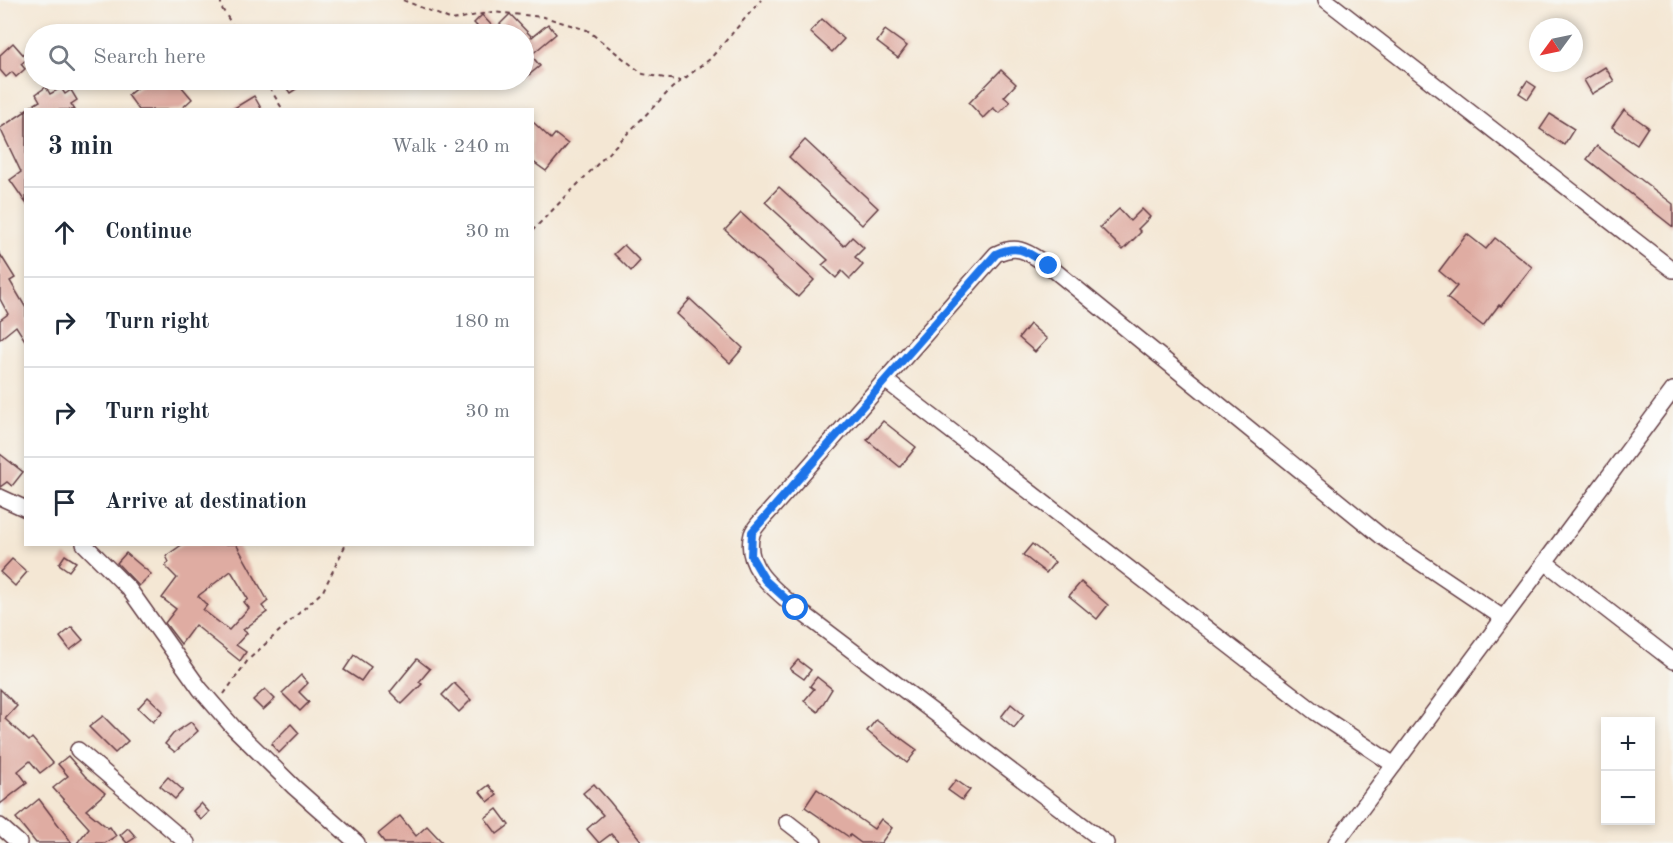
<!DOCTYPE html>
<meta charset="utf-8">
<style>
:root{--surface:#fff;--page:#f6f6f7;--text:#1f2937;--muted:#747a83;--line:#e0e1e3}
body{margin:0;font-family:"Old Standard TT",serif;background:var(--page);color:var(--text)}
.controls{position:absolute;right:18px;bottom:18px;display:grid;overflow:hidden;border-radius:0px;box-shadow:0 3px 9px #0003}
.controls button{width:54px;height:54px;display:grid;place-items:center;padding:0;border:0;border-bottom:2px solid var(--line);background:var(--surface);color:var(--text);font:30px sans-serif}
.compass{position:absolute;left:1529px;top:18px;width:54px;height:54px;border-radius:50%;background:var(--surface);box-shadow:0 3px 9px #0003;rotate:237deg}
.stop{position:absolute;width:18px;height:18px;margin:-14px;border:4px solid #1a73e8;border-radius:50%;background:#fff}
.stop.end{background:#1a73e8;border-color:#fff;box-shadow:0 2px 6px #0008}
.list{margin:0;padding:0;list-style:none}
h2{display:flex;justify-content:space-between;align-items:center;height:78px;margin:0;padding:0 24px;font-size:26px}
h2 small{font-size:20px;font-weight:400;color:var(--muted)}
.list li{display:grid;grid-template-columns:39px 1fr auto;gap:18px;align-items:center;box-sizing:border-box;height:90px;padding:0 24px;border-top:2px solid var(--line)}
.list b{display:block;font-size:22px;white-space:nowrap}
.list em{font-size:20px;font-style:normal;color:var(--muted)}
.icon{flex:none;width:33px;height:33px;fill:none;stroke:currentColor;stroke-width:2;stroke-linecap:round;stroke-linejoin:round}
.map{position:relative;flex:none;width:1673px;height:843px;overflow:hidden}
.search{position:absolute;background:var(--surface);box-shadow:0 3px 9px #0003;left:24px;top:24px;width:510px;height:66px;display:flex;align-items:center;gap:15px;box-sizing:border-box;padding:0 21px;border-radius:33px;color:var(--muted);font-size:22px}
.panel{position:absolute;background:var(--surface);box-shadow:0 3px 9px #0003;left:24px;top:108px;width:510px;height:438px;border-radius:0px}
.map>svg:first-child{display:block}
.building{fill:#dfaca2;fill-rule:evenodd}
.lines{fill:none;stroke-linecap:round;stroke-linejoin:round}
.street-casing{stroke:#643d44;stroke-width:18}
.path{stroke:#643d44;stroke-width:2;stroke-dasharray:4.5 4.5;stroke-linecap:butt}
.street{stroke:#fff;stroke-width:15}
.route{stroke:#1a73e8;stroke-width:8}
</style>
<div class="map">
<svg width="1673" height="843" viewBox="0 0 1673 843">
<rect width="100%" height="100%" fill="#f6f6f2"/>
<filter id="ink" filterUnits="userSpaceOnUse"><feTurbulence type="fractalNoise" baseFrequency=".0167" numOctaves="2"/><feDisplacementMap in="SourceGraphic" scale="12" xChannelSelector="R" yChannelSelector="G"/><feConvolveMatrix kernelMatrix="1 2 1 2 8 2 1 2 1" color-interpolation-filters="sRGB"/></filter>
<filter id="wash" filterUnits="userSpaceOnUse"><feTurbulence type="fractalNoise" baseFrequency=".008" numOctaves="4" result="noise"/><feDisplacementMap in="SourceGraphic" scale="24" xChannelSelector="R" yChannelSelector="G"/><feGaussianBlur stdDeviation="1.35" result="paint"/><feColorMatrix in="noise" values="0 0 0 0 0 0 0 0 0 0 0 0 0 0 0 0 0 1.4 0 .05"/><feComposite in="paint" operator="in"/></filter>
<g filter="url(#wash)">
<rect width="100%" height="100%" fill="#f4e7d4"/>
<g id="blocks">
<g class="building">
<polygon points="510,14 532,37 548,24 556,34 531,55 540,66 524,79 524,34 468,34 477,26 474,23 482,15 495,29"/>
<polygon points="822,19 844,39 832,52 810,32"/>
<polygon points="885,30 907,46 898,58 877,42"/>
<polygon points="13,43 27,59 21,64 25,69 16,77 12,72 6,77 0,70 0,55"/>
<polygon points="1605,67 1614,81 1592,94 1584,80"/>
<polygon points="1001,70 1016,84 1004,97 1010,102 999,113 993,108 983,118 969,103"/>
<polygon points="147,80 176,80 192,99 180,110 139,110 128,95"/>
<polygon points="281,80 310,80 290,93"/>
<polygon points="1527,81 1536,87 1528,99 1519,93"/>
<polygon points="46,87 50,94 61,88 65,94 71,90 77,100 71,104 75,110 25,110 40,101 36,94"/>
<polygon points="254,96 262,110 231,110"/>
<polygon points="1624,110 1648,127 1637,144 1612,127"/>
<polygon points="26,111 26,203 10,180 21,172 0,128"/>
<polygon points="1550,114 1574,129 1564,145 1540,129"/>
<polygon points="532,121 551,139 555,134 568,144 546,171 532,161"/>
<polygon points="805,140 878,208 862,225 789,157"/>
<polygon points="1597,146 1673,204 1673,227 1587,159"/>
<polygon points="779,187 844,246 852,237 864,248 855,257 863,265 850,279 842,271 836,278 822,265 828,260 765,202"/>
<polygon points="1119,209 1130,221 1142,209 1150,217 1138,229 1141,232 1123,250 1100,227"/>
<polygon points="741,213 814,280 798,297 725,230"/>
<polygon points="1467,234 1486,249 1495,238 1532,267 1501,306 1499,305 1483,326 1447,298 1457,286 1439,271"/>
<polygon points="624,245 640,261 631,271 614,254"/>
<polygon points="0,254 15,278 10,281 26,308 26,342 16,326 0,339 0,320 8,314 0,299"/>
<polygon points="690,299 743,348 730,363 677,314"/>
<polygon points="1030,324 1047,339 1035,352 1019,338"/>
<polygon points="883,421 916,447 900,467 867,440"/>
<polygon points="0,454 23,472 12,486 7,482 0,487"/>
<path d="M183 544H236L268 601 262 606 267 612 243 630 247 633 236 645 246 652 240 661 195 625 181 644 165 623 176 609 162 598 177 578 165 566 169 562 166 556ZM231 571 248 599 244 602 249 608 229 630 203 610 207 605 198 596Z"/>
<polygon points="1032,544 1055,562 1046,573 1023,555"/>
<polygon points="126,553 151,574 139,586 117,563"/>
<polygon points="65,555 76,562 69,571 59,564"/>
<polygon points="12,559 27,572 15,586 0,572"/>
<polygon points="1081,582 1108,605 1097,619 1069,596"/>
<polygon points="72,627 83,640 70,650 60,637"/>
<polygon points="354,655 371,667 361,681 344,670"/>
<polygon points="417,659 430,669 419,682 422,684 402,704 390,692"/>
<polygon points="798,660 811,670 804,679 790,669"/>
<polygon points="301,675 308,683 299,692 309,702 300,711 282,693"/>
<polygon points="817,677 832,689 818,712 804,701 814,689 810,686"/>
<polygon points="454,683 471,700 459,712 442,695"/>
<polygon points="0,689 17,706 5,719 29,741 32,738 53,763 40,773 30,761 18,771 27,783 0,804"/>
<polygon points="265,689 275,699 263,710 253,700"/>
<polygon points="148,697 163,711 153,722 138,708"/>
<polygon points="1011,704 1024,715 1014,728 1001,717"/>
<polygon points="103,716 128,741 115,753 89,727"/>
<polygon points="876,720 917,750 907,763 867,731"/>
<polygon points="191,722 198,731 175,752 165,744 173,734"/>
<polygon points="291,724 299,733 279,753 271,744"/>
<polygon points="68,756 85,776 105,793 86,810 108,828 110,827 116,836 105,843 77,843 89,828 53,788 68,776 58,764"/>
<polygon points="168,777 183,790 175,799 160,786"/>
<polygon points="956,780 970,790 962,800 948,790"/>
<polygon points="594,784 610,802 643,843 619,843 611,834 599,843 587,829 603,815 583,793"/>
<polygon points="489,785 497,795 488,802 480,792"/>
<polygon points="817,789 874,829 881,819 892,828 881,843 861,843 850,835 849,837 805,807"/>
<polygon points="39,799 72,843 36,843 16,818"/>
<polygon points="201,803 209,812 201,820 193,811"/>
<polygon points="497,809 509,825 497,834 485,818"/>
<polygon points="400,816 416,836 427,826 443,843 385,843 378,834"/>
<polygon points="128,828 136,837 127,843 120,835"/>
</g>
</g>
</g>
<g filter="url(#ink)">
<use href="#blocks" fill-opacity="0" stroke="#643d44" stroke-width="1.5"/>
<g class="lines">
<defs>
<g id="street">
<polyline points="1326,0 1673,270"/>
<polyline points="885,380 1315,712 1394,765"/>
<polyline points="0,497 26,509"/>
<polyline points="84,544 129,589 200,689 233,727 294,787 357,843"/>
<polyline points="1545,562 1673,661"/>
<polyline points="78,750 187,843"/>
<polyline points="787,822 814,843"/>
<polyline points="0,826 19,843"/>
<path d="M1106 843 796 608C774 589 743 567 752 534 754 527 762 520 767 514L996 254C1020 243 1028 253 1049 266L1381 536 1503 618"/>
<polyline points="1336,843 1673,390"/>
</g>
</defs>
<use href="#street" class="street-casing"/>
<g class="path">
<polyline points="221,0 221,7 238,34"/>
<polyline points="403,0 452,20 492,12 544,17 587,30 643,74 681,81"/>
<polyline points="265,80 283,110"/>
<polyline points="532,231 672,88 710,59 761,0"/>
<polyline points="224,694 248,660 323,591 346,544"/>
</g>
<use href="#street" class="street"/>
</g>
</g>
<g class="lines" filter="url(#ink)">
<path class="route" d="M796 608 765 580 751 556 752 532 996 254C1020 243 1028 253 1049 266"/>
</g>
</svg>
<div class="controls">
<button>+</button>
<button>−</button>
</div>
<svg class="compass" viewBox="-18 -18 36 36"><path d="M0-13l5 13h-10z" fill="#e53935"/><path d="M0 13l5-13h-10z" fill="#747a83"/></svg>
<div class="stop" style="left:796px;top:608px"></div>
<div class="stop end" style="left:1049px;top:266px"></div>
<div class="search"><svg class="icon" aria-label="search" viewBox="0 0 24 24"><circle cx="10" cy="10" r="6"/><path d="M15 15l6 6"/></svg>Search here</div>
<section class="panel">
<h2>3 min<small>Walk · 240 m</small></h2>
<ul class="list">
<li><svg class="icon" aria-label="ahead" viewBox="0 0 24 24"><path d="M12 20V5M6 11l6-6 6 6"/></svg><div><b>Continue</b></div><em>30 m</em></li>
<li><svg class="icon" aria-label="right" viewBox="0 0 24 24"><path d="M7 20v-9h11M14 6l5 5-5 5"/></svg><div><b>Turn right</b></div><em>180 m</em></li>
<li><svg class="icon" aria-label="right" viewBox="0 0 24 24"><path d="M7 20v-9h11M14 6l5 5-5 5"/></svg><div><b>Turn right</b></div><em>30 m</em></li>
<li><svg class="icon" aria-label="arrive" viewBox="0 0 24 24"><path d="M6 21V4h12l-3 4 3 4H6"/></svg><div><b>Arrive at destination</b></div></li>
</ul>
</section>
</div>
